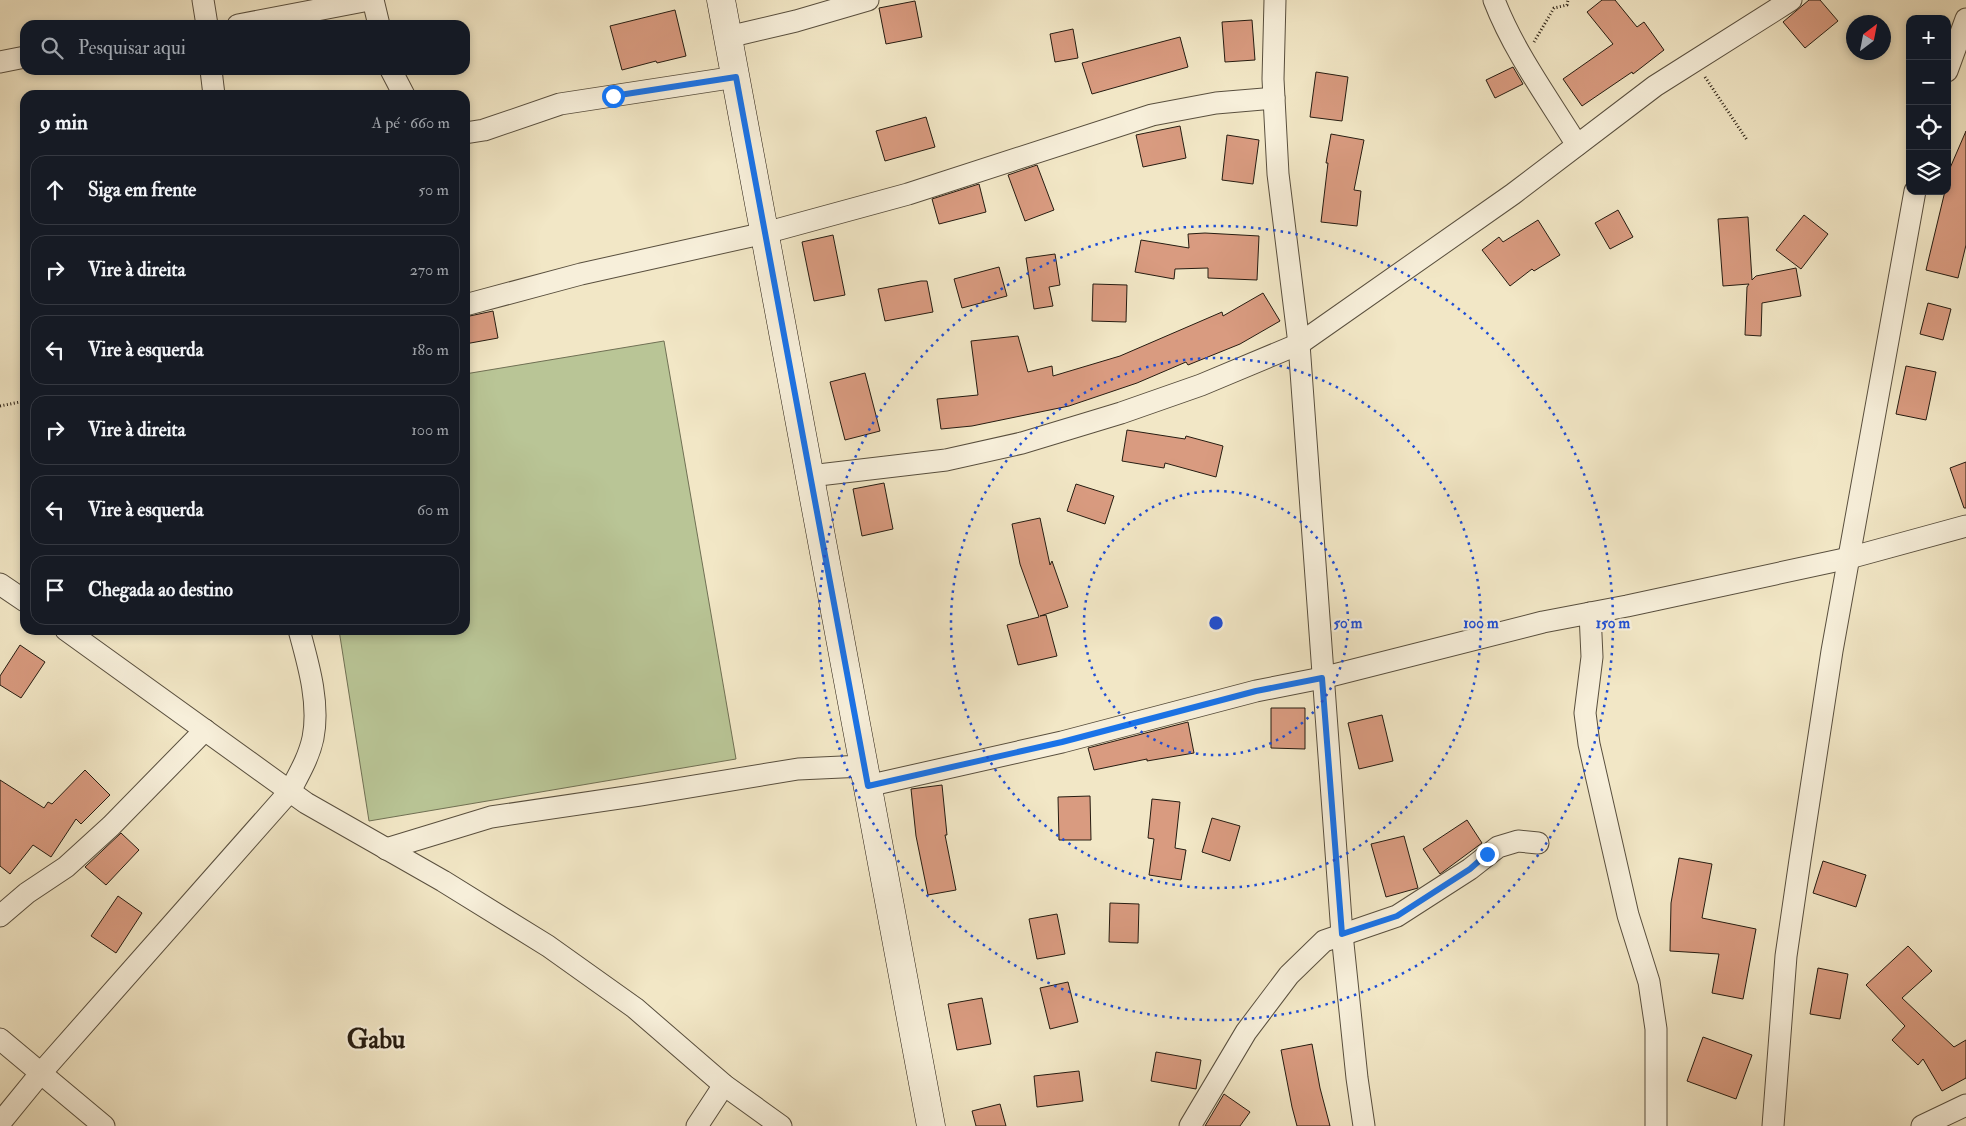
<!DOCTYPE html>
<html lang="pt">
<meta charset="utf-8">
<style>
:root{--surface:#171b24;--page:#242831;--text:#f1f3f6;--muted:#9ea1a6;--line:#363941}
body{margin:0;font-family:"IM FELL Double Pica",serif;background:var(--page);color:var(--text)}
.controls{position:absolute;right:15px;top:15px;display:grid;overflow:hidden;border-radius:10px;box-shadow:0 2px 8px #0003}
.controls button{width:45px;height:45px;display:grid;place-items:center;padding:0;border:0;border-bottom:1px solid var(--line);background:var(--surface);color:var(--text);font:25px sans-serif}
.compass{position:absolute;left:1846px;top:15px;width:45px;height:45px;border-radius:50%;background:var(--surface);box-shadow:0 2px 8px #0003;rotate:32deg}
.stop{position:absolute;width:15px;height:15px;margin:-11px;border:4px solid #1a73e8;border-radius:50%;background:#fff}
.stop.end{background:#1a73e8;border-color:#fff;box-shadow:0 1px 5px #0008}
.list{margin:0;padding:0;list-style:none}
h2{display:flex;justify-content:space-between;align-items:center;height:65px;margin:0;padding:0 20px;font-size:21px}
h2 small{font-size:16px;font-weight:400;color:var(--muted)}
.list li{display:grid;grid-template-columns:32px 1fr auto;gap:15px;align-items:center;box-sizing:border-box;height:70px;margin:0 10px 10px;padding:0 10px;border:1px solid var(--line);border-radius:15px}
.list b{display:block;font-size:19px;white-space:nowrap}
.list em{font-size:16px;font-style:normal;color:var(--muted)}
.icon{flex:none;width:28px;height:28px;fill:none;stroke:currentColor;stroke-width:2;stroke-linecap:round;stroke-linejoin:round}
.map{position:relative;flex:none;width:1966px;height:1126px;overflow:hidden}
.search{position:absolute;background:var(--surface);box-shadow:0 2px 8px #0003;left:20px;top:20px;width:450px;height:55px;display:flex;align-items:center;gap:12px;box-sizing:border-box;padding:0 18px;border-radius:15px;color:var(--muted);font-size:19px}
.panel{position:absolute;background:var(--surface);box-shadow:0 2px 8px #0003;left:20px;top:90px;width:450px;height:545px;border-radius:15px}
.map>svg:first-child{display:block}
.green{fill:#b9c596;stroke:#707054}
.building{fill:#d99b80;stroke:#261c11}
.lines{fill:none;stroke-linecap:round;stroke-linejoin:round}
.street-casing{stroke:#594f3e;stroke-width:23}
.secondary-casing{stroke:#261c11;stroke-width:29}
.path{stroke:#261c11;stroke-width:3;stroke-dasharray:1 2.5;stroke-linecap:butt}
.street{stroke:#f7efda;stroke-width:21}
.secondary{stroke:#f7efda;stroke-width:28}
.route{stroke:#1a73e8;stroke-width:6}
.ring{fill:none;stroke:#1d4ed8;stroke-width:2.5;stroke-dasharray:2.5 5}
.labels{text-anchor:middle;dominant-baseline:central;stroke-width:4.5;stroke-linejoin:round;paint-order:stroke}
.town-label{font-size:26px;font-weight:bold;fill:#261c11;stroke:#f7efda}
.centre{fill:#1d4ed8;stroke:#f7efda;stroke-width:2.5}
.ring-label{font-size:15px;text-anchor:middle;font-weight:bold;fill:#1d4ed8;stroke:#f7efda;stroke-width:4.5;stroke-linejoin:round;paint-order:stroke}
</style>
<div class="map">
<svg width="1966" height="1126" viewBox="0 0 1966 1126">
<rect width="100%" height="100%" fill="#f2e7c6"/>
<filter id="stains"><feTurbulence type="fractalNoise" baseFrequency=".004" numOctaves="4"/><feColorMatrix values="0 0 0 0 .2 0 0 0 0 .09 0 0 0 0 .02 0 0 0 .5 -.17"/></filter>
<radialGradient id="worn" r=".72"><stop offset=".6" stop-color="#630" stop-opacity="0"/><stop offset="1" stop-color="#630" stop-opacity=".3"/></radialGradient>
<polygon class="green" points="664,341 736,759 369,821 339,630 465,630 465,374"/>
<g class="building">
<polygon points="1602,0 1615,0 1637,27 1644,22 1664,50 1633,74 1632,72 1582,106 1563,79 1613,44 1587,12"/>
<polygon points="1809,0 1820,0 1838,21 1805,48 1783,22"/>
<polygon points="915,1 922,37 886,44 879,8"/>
<polygon points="675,10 686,56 657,63 656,61 622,70 610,26"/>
<polygon points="1252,20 1255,60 1225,62 1222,22"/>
<polygon points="1073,29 1078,58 1055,62 1050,34"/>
<polygon points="1180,37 1188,67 1092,94 1082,63"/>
<polygon points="1513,67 1523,84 1495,98 1486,80"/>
<polygon points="1316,72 1348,77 1342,121 1310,117"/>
<polygon points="926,117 935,147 885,161 876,131"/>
<polygon points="1180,126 1186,158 1143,167 1136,135"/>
<polygon points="1966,131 1966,245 1958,278 1926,270 1945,191 1947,191 1947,175"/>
<polygon points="1331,134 1364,140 1354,190 1361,191 1357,226 1321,222 1328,163 1326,163"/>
<polygon points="1227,135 1259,140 1253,184 1222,180"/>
<polygon points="1037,165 1054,210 1025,221 1008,175"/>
<polygon points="979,184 986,212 939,224 932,199"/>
<polygon points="1618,210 1633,237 1610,249 1595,223"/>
<polygon points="1804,215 1828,234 1801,269 1776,250"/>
<polygon points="1748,217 1752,280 1756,276 1796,268 1801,296 1762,303 1761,336 1745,335 1747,287 1749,284 1723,286 1718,219"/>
<polygon points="1538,220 1560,255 1534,271 1532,269 1510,286 1482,250 1499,237 1503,242"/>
<polygon points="1205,233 1259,236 1257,280 1208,278 1208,268 1175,269 1174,279 1135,272 1141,240 1189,248 1188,234"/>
<polygon points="833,235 845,295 814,301 802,242"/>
<polygon points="1055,254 1060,285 1049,287 1053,306 1034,309 1026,258"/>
<polygon points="999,267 1007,296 962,308 954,279"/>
<polygon points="921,281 927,281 933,312 885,321 878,289"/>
<polygon points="1093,284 1127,285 1126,322 1092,321"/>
<polygon points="1263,293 1280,321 1240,344 1188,365 1186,362 1137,383 1069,406 972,426 941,429 937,399 978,395 971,341 1018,336 1028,372 1052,366 1053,376 1120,356 1222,312 1223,316"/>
<polygon points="1928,303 1951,309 1943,340 1920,334"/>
<polygon points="493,311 498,338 465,344 465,317"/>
<polygon points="1906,366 1936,372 1926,420 1896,414"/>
<polygon points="865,373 880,431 845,440 830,382"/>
<polygon points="1127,430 1185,439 1186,436 1223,446 1216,477 1165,463 1164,468 1122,461"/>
<polygon points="1966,462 1966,508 1964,508 1950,468"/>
<polygon points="884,483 893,529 862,536 853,489"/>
<polygon points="1076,484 1114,496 1105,524 1067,511"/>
<polygon points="1040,518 1050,565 1052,561 1068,607 1040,616 1046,615 1057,656 1018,665 1007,625 1039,617 1020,564 1012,524"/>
<polygon points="20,645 45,662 21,698 0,685 0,676"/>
<polygon points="1271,708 1305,708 1305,749 1271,748"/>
<polygon points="1382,715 1393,761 1359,769 1348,723"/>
<polygon points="1188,722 1194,753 1147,761 1147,759 1094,770 1088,748"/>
<polygon points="85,770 110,795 81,824 76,819 51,857 33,845 10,874 0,866 0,780 44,808 48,802 52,804"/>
<polygon points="942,785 947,835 945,835 956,890 928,895 916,836 911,789"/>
<polygon points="1090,796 1091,840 1059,840 1058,797"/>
<polygon points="1152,799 1180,802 1175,848 1186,850 1181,880 1149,875 1154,839 1148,838"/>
<polygon points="1212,818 1240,826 1230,861 1202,852"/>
<polygon points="1467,820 1482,843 1440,874 1423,849"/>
<polygon points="121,833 139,850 106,885 85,867"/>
<polygon points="1404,836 1418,888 1386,897 1371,844"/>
<polygon points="1679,858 1712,864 1702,918 1756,929 1743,999 1712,993 1719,954 1670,951 1671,903"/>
<polygon points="1823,861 1866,875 1856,907 1813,893"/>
<polygon points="118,896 142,913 116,953 91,936"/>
<polygon points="1110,903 1139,904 1138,943 1109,942"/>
<polygon points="1057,914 1065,954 1037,959 1029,919"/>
<polygon points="1908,946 1932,971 1902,998 1954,1047 1966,1040 1966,1078 1942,1091 1923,1059 1918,1065 1892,1040 1905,1026 1866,985"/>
<polygon points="1818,968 1848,974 1840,1019 1810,1014"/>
<polygon points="1068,982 1078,1022 1050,1029 1040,988"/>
<polygon points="982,998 991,1044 957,1050 948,1004"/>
<polygon points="1703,1037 1752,1055 1736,1099 1687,1081"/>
<polygon points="1312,1044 1320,1088 1330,1126 1297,1126 1292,1107 1281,1050"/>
<polygon points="1156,1052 1201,1060 1196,1089 1151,1081"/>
<polygon points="1079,1071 1083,1101 1037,1107 1034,1076"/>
<polygon points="1224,1094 1250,1112 1240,1126 1205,1126"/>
<polygon points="1000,1104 1006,1126 976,1126 972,1111"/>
</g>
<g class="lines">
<defs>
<g id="street">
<polyline points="203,0 207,25"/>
<polyline points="373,0 379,25"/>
<polyline points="1275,0 1273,79 1278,174 1299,344 1342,934 1357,1078 1364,1126"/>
<path d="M1494 0C1514 52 1548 98 1577 145"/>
<polyline points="238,25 369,0"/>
<polyline points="728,37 796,21 868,0"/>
<polyline points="0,62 25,57"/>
<polyline points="211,70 214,95"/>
<polyline points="391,70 404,95"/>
<polyline points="1947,71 1966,19"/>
<polyline points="465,133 484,130 560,104 736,77"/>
<polyline points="465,305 581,274 765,233 908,194 1152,115 1216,103 1274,98"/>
<polyline points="810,476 946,460 1022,443 1121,413 1201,385 1299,344 1513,194 1655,86 1791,0"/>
<polyline points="0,584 25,601"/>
<polyline points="1590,613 1592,657 1585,713 1589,744 1628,915 1649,982 1656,1029 1656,1126"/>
<polyline points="66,630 306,803 443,881 548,946 635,1008 724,1085 781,1126"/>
<polyline points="867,786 1062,742 1256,691 1322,678 1543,622 1627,606 1849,558 1966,526"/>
<polyline points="386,849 491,817 640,795 798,769 864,766"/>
<polyline points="0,916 27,893 66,867 111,826 205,730"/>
<polyline points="0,1039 104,1126"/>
<path d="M0 1123 40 1074 290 791C299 774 309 757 313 738 320 703 308 663 299 630"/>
<polyline points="697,1126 724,1085"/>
<polyline points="1190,1126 1246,1032 1289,975 1324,941 1397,916 1470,869 1498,847 1518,841 1538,843"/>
<polyline points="1773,1126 1786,956 1800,860 1832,651 1915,191"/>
<polyline points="1922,1126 1966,1105"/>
</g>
<polyline id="secondary" points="721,0 931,1126"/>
</defs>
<use href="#street" class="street-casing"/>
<use href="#secondary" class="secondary-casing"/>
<g class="path">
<polyline points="1534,42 1554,8 1567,5 1568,0"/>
<polyline points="1705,77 1747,140"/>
<polyline points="0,406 25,401"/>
</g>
<use href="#street" class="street"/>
<use href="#secondary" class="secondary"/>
</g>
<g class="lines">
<polyline class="route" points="613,96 736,77 868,786 1062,742 1256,691 1322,678 1342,934 1397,916 1470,869 1487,854"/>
</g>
<g class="ring">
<circle cx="1216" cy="623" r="132"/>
<circle cx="1216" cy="623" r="265"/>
<circle cx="1216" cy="623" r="397"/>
</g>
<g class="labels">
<g class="town-label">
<text x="376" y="1040">Gabu</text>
</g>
</g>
<circle cx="1216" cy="623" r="8" class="centre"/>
<g class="ring-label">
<text x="1348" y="628">50 m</text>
<text x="1481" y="628">100 m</text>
<text x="1613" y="628">150 m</text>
</g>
<rect width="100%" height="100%" filter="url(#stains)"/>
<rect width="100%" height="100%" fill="url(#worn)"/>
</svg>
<div class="controls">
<button>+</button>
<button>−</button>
<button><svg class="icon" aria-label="locate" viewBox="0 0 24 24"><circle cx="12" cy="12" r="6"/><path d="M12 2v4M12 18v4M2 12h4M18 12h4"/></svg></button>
<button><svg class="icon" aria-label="layers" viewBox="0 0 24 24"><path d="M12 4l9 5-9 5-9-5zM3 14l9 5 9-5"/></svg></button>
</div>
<svg class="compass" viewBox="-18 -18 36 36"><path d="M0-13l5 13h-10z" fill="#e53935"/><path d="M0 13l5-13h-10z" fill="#9ea1a6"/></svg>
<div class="stop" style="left:613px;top:96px"></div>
<div class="stop end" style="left:1487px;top:854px"></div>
<div class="search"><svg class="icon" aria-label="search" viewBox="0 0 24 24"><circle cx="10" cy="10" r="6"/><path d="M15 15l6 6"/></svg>Pesquisar aqui</div>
<section class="panel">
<h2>9 min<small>A pé · 660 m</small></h2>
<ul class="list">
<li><svg class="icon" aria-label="ahead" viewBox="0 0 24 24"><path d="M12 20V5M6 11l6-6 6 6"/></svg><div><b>Siga em frente</b></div><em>50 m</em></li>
<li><svg class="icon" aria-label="right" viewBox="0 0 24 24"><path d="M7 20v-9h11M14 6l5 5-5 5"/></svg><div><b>Vire à direita</b></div><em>270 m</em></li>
<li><svg class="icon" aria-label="left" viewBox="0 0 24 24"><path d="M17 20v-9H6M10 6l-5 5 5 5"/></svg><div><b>Vire à esquerda</b></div><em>180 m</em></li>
<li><svg class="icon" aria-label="right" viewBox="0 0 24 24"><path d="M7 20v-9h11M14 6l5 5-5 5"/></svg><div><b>Vire à direita</b></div><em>100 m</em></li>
<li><svg class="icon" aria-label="left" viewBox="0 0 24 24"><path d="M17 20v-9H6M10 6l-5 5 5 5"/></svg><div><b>Vire à esquerda</b></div><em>60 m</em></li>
<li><svg class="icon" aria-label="arrive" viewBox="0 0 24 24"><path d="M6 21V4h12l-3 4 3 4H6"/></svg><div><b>Chegada ao destino</b></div></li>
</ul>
</section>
</div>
